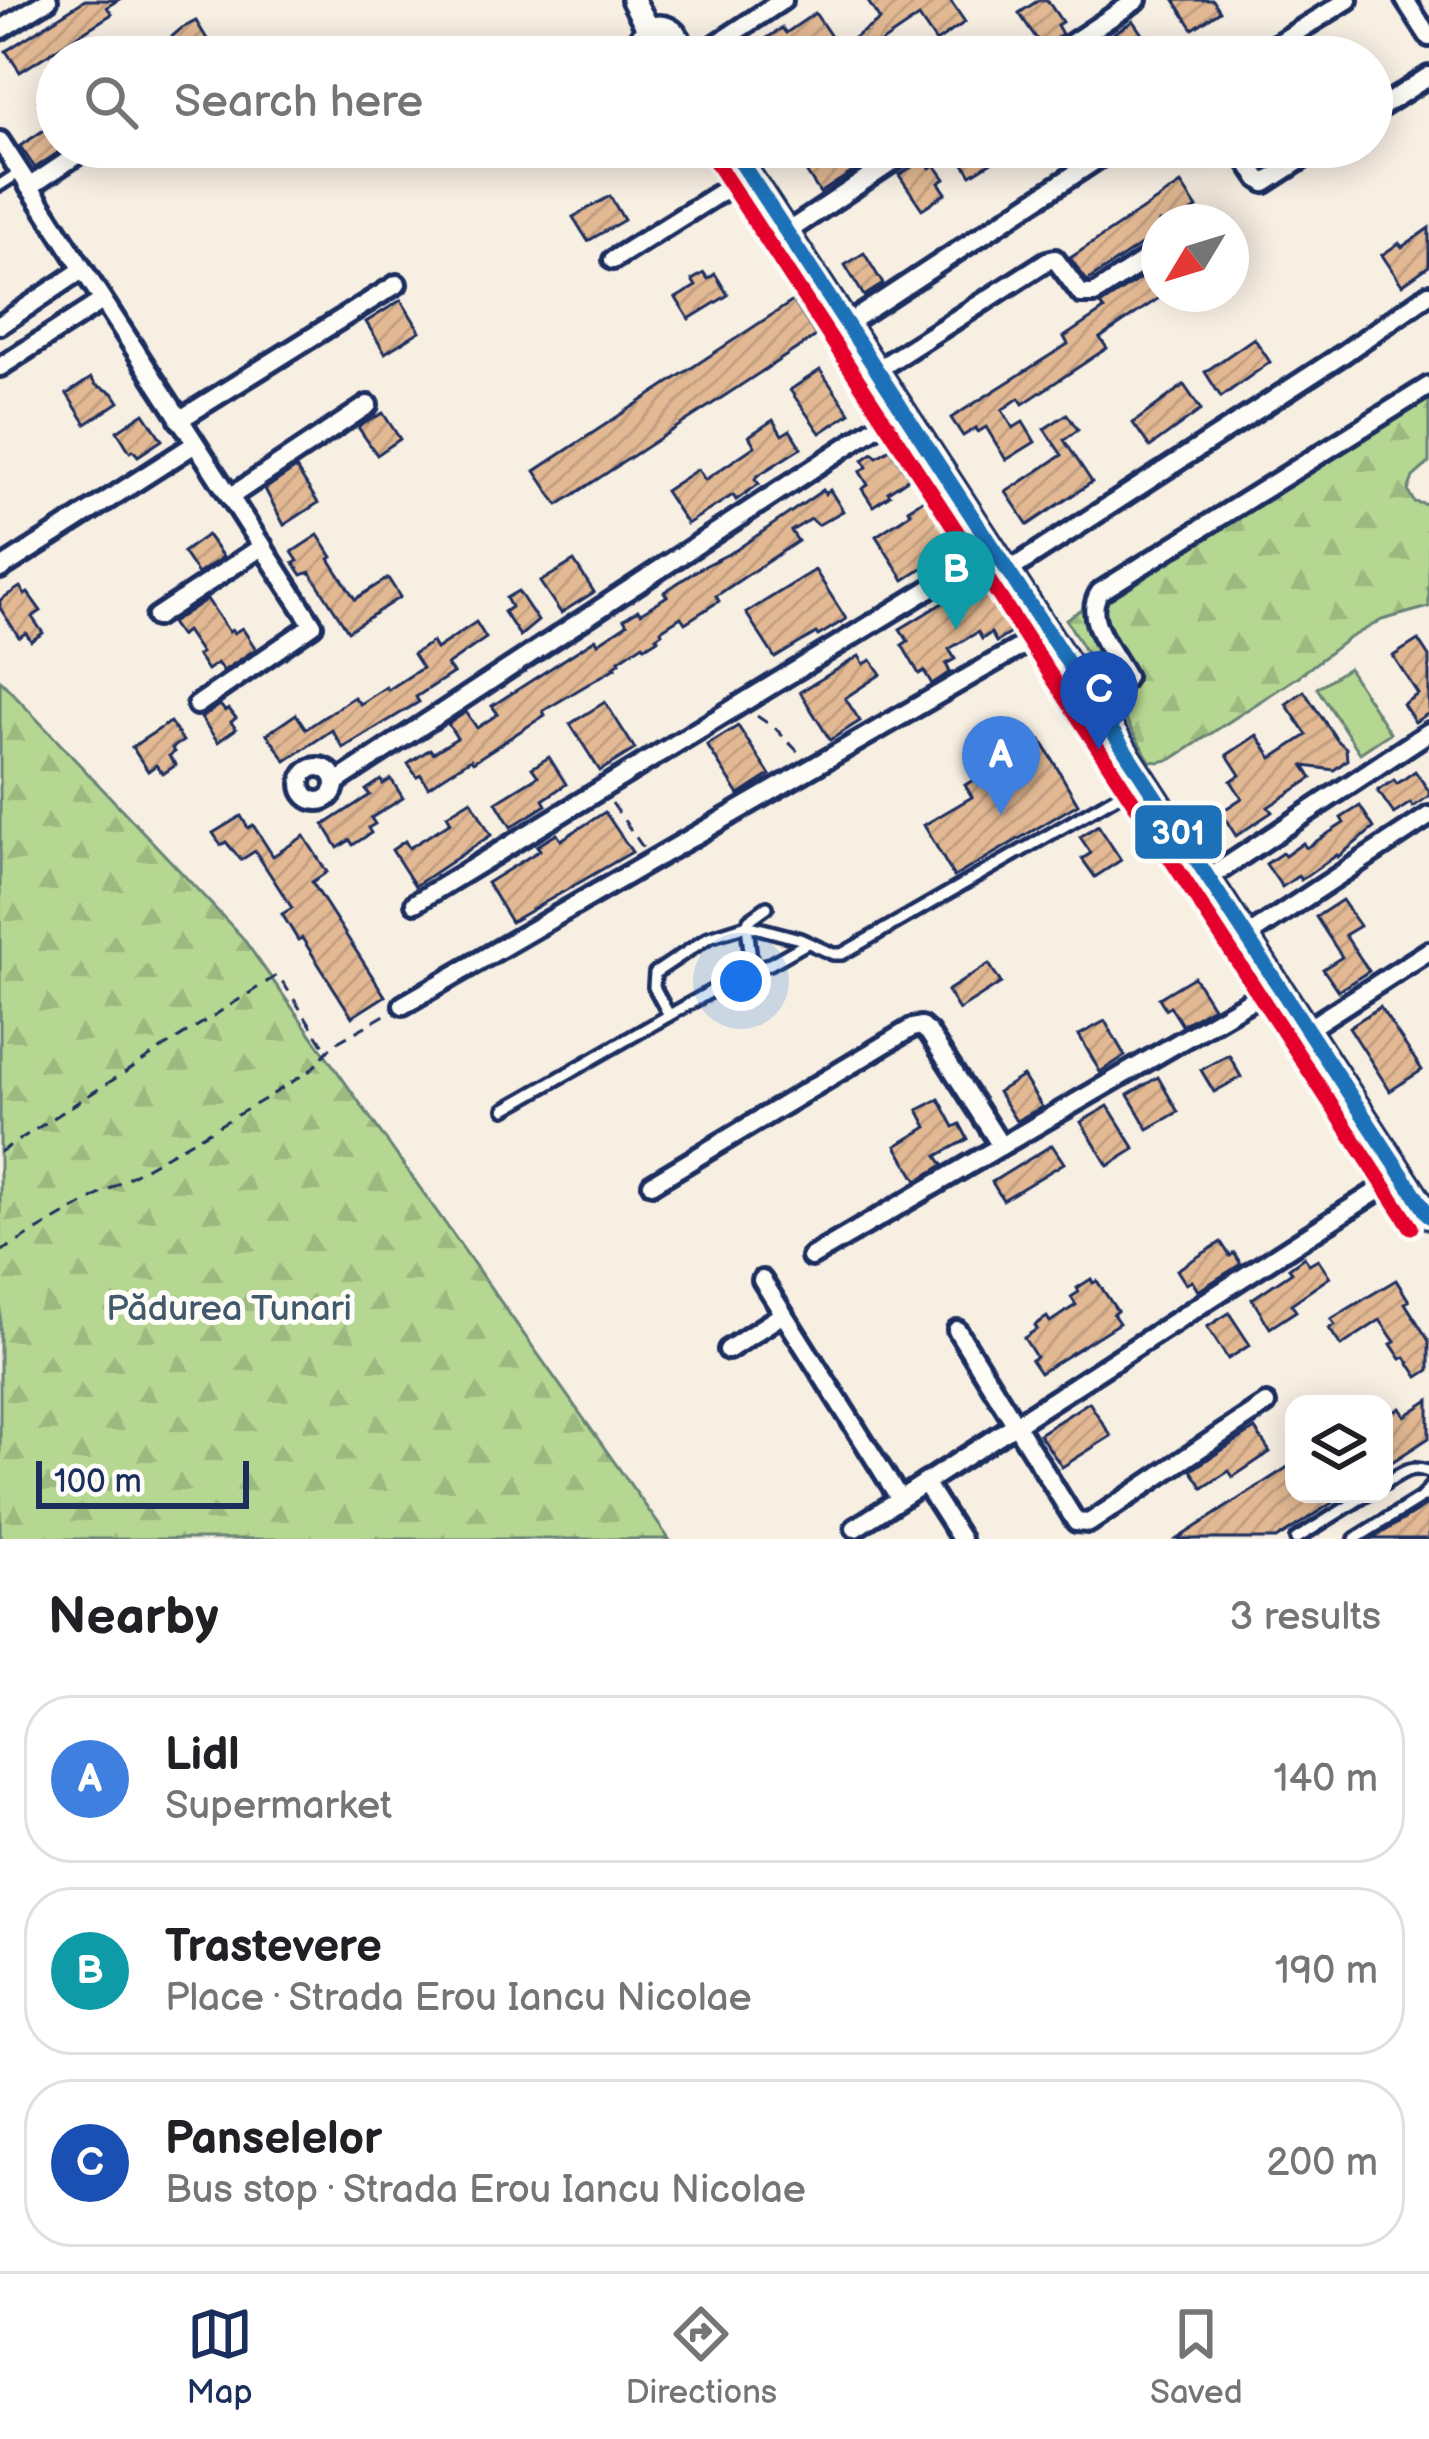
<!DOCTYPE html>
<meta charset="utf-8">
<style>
:root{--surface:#fff;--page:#f2f2f2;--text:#202124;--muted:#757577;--line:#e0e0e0;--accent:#1b2f5e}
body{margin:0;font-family:"Balsamiq Sans",sans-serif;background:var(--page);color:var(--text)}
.controls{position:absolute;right:36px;bottom:36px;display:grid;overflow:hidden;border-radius:24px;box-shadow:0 6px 30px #0003}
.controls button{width:108px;height:108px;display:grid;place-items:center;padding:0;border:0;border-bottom:3px solid var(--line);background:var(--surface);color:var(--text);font:60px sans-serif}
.compass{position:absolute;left:1141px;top:204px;width:108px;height:108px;border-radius:50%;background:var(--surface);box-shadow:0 6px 30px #0003;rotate:232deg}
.scale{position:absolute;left:36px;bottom:30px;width:213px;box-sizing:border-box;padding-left:12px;border:6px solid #1b2f5e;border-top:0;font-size:33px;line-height:42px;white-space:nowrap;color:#1b2f5e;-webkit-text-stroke:9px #fdfcf7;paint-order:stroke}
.you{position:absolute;left:741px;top:981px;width:42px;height:42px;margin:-30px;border:9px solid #fff;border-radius:50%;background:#1a73e8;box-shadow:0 0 0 18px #1a73e833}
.badge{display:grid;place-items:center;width:78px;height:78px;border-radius:50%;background:var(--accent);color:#fff;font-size:39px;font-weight:700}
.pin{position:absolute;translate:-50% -99px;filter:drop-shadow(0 3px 6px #0008)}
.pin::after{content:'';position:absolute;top:63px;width:42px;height:36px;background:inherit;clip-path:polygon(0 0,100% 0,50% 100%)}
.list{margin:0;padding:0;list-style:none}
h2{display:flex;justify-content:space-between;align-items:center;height:156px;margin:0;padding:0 48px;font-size:51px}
h2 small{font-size:39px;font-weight:400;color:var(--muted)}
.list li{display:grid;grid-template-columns:78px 1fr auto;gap:36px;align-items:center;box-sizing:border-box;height:168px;margin:0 24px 24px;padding:0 24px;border:3px solid var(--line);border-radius:48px}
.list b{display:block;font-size:45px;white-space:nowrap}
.list p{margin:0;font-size:39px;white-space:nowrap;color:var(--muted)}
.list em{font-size:39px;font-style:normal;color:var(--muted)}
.icon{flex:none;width:66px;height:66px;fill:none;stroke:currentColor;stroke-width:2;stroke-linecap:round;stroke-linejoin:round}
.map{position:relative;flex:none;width:1429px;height:1539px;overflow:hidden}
.search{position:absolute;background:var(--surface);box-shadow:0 6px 30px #0003;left:36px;right:36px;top:36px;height:132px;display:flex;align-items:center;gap:30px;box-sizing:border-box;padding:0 42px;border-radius:66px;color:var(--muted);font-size:45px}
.sheet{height:732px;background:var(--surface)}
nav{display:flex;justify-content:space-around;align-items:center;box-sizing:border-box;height:168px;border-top:3px solid var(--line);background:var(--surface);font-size:33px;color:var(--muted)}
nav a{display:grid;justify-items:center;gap:6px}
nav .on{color:var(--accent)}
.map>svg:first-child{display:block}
.forest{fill:url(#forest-firs);stroke:#688378;stroke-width:3}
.garden{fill:#b6d791;stroke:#688378;stroke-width:3}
.building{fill:url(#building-hatch);stroke:#1b2f5e;stroke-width:3}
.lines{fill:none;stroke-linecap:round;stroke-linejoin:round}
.service-casing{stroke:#1b2f5e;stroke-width:18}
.minor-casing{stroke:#1b2f5e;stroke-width:26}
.tertiary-casing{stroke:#1b2f5e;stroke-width:30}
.path{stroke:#1b2f5e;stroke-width:3;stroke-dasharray:12 9;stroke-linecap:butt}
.service{stroke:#fdfcf7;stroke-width:9}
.minor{stroke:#fdfcf7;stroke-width:16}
.tertiary{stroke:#fdfcf7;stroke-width:21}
.bus-1-casing{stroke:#fdfcf7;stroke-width:24}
.bus-2-casing{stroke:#fdfcf7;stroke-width:24}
.bus-1{stroke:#1d71b8;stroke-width:15}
.bus-2{stroke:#e4002b;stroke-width:15}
.labels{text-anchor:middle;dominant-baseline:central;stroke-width:10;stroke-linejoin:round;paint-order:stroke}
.park-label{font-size:36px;fill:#42596b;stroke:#fdfcf7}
.line-badge{stroke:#fdfcf7;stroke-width:4.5}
.badge-label{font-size:33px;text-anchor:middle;font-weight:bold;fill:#fff}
</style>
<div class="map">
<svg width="1429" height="1539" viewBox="0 0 1429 1539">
<defs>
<pattern id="forest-firs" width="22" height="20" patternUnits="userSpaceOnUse" patternTransform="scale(3)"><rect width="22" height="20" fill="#b6d791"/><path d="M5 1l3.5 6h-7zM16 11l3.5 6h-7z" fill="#9cb97f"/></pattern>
<pattern id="building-hatch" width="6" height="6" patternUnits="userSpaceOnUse" patternTransform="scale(3)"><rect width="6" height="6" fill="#e3b993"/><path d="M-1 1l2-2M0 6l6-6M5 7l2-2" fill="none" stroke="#c29f81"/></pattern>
</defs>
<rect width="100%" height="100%" fill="#f8efe3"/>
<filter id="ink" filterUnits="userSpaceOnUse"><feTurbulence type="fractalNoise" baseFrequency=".00833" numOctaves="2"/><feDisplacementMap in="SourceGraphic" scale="24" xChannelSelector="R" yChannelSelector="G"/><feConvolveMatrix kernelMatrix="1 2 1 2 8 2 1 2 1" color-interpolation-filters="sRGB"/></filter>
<g filter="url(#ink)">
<g class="forest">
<polygon points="1429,393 1429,463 1413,477 1408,491 1414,502 1429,505 1429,607 1382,620 1346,640 1299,676 1172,759 1159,762 1150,761 1066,619"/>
<polygon points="0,680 242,937 669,1539 0,1539"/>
</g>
<polygon class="garden" points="1348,668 1390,733 1360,753 1317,688"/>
<g class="building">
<polygon points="85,0 118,0 107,7 112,14 20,72 6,51"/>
<polygon points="867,0 950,0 965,22 936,42 919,17 860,57 730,57 754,40 758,44 782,28 786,33 815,13 839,48 880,20"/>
<polygon points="1039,0 1047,0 1062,22 1057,25 1062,34 1043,48 1019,13"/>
<polygon points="1174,0 1213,0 1220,11 1193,29"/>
<polygon points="196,21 218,57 181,57 169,39 182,28"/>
<polygon points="1133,21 1146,40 1153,35 1164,51 1154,57 1129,57 1114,33"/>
<polygon points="57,89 59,152 35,168 20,146 53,124 38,101"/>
<polygon points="816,147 891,147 820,193 798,159"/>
<polygon points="953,147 991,147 998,158 971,175"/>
<polygon points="924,159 930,168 935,165 945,179 939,183 946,193 922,209 899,175"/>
<polygon points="1181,184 1197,208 1176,222 1159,222 1159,233 1087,281 1070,258"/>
<polygon points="610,196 624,220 588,241 573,217"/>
<polygon points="1429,228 1429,266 1402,285 1382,255 1399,243 1402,247"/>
<polygon points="864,253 883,284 864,296 845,265"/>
<polygon points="1159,266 1159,298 1100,338 1107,348 1023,404 1019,398 1002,410 1013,428 1023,422 1035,442 1006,460 986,427 978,432 976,428 963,436 951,418 1068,344 1064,337 1104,310 1100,305"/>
<polygon points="704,273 708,279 715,274 728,295 689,319 676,298 696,286 692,280"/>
<polygon points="401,300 420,331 385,353 366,322"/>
<polygon points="793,301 816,336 558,505 535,471"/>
<polygon points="1254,338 1270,362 1221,397 1205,372"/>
<polygon points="820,370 850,413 820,433 790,390"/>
<polygon points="91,378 96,385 113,393 119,402 86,424 67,394"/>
<polygon points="1184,385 1201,410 1150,447 1133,423"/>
<polygon points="144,413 162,440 138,456 133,450 130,452 117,431"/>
<polygon points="383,413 400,439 377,455 358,427"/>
<polygon points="1067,414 1078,430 1064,440 1092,482 1028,525 1006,492 1062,455 1044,429"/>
<polygon points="773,420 782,435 790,430 801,448 757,476 755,479 759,484 736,500 733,495 687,524 665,491 698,469 705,480 755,446 749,436"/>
<polygon points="890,449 909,478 888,492 890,495 873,506 862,489 868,485 860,472 867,467 863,460 873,453 877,457"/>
<polygon points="296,468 318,503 284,525 265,489"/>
<polygon points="823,490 825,494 830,490 843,511 818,525 811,519 791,531 798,541 716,596 719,601 685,623 681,617 661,630 662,633 656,637 658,639 645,647 643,644 619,660 620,662 614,667 615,668 543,711 545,715 473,762 471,759 428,787 421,775 417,777 408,764 430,749 433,753 457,738 448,724 466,712 477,728 498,714 492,706 596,639 598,643 627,624 624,619 638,610 641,613 667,596 664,592 699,569 736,550"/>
<polygon points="927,497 959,545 904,580 876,536 911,513 908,509"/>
<polygon points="207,535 223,557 198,574 183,552"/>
<polygon points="318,535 332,557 329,559 355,599 388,578 400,597 348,631 310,572 302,575 294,563 298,561 292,552"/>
<polygon points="574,561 594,592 561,613 540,582"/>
<polygon points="815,570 846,619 818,636 816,633 775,658 746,613"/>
<polygon points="982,579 988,589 991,587 1007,612 1002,615 1012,632 996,642 991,633 982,639 978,632 949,649 955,659 946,664 950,672 932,684 924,671 919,674 902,645 908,641 900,629"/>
<polygon points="20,587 25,595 28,593 41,611 32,617 43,633 31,641 26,633 19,637 0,608 0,600"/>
<polygon points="518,591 538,621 520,636 504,612 511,607 506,598"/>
<polygon points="207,599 229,632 232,630 234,633 242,628 256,649 223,671 217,663 207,670 197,655 201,653 186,631 180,636 171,623"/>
<polygon points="476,622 486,638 447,665 453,673 416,697 419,702 343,748 332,730 286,761 267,734 296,714 306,729 354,697 360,704 386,687 388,690 422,668 413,654 432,642 436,649"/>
<polygon points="1418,640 1429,657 1429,713 1415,722 1403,704 1418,694 1393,656"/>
<polygon points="859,656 864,664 871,660 881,674 845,698 860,721 830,740 800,692"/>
<polygon points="1304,691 1337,740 1346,748 1347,760 1334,770 1304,766 1312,778 1268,807 1272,812 1236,836 1221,812 1242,798 1231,781 1240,775 1227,755 1257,735 1272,758 1307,735 1286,704"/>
<polygon points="605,702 635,749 600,771 570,724"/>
<polygon points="220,705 225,711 229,709 236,718 231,722 236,729 218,742 201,718"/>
<polygon points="170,722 183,741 172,748 175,752 169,756 176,765 163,774 156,765 148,771 132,747"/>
<polygon points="738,726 770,775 739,795 707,745"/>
<polygon points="1041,740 1078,804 954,877 924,825 972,797 965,785"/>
<polygon points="549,757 566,784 543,800 546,805 511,827 496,802 538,776 532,768"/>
<polygon points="1415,771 1429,791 1429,796 1413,807 1410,803 1394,814 1378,791 1394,780 1397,784"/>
<polygon points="391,779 403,798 371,818 375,824 368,828 371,833 353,845 350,840 338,848 324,825 370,795 366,790 381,780 383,784"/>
<polygon points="471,800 491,835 415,886 392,850 405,841 409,848 451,822 447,815"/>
<polygon points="1360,806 1374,828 1338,857 1337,855 1301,880 1298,876 1282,887 1266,864 1282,853 1285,856 1303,843 1306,848 1344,823 1341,818"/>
<polygon points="605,812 632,852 511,922 487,883 540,850 537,846 557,834 561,840"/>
<polygon points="241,816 248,828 253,825 273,856 304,836 327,872 312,882 385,996 352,1017 302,938 298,940 282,914 292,908 255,851 241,860 226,842 221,845 213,833"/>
<polygon points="1098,825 1121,860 1095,877 1082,859 1091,853 1080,837"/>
<polygon points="1342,900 1360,926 1345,935 1369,971 1338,991 1323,969 1342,957 1316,917"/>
<polygon points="989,964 1001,983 959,1010 947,991"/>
<polygon points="1194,977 1213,1007 1182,1025 1170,1006 1166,1009 1159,998"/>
<polygon points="1380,1007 1422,1070 1390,1091 1349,1027"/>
<polygon points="1105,1021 1125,1056 1100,1072 1079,1035"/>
<polygon points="1229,1055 1241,1077 1214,1092 1201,1070"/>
<polygon points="1023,1076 1042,1107 1016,1121 998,1092"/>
<polygon points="1158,1077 1178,1112 1148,1129 1128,1095"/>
<polygon points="939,1099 954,1127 960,1124 968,1139 937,1156 943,1165 917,1181 896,1146 927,1127 918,1110"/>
<polygon points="1108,1106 1135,1149 1108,1166 1081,1122"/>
<polygon points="1052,1145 1064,1163 1003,1200 992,1182"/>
<polygon points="1221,1242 1230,1256 1234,1253 1241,1264 1198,1291 1192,1281 1186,1284 1177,1270"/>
<polygon points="1304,1257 1309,1264 1318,1259 1330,1277 1291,1304 1296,1311 1270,1328 1252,1299 1292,1272 1289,1268"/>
<polygon points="1091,1279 1093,1283 1097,1281 1117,1311 1113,1314 1119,1323 1040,1373 1031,1360 1036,1357 1024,1338 1037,1329 1035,1325 1047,1317 1050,1322 1076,1305 1071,1297 1079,1292 1077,1288"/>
<polygon points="1396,1280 1409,1301 1405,1303 1429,1341 1429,1370 1418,1377 1405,1357 1401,1359 1391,1344 1395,1342 1380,1320 1341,1346 1329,1328 1335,1325 1331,1319"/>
<polygon points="1229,1313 1250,1345 1228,1359 1207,1327"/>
<polygon points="1429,1400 1429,1438 1384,1467 1384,1418 1400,1408 1405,1416"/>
<polygon points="1089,1402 1111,1436 1062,1467 1039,1434"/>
<polygon points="1255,1429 1270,1452 1233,1477 1229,1471 1203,1488 1191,1470"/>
<polygon points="1294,1463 1294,1494 1346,1494 1276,1539 1177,1539"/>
<polygon points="1429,1503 1429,1539 1372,1539 1429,1504"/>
</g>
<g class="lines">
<defs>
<g id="service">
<polyline points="0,185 20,172"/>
<polyline points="752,968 747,925 749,920 767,907"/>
<polyline points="669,1015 654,987 655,973 709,937 747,925 800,939 833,954 842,954 1143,781"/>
<polyline points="505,1109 752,968 770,964 807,943"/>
<path d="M1384 1484C1402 1473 1409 1464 1429 1472"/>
<polyline points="1296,1539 1368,1494"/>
<polyline points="1355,1539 1424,1496 1429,1488"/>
</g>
<g id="minor">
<polyline points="1405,0 1429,37"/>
<polyline points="0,30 48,0"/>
<polyline points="697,57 783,0"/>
<polyline points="1051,57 1137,0"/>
<polyline points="1256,57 1348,0"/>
<polyline points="1372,113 1429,76"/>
<polyline points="0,141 313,625 197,705"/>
<polyline points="1237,147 1259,179 1265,183 1321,147"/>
<polyline points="29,187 89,147"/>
<polyline points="787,232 915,147"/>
<polyline points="613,260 750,174"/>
<polyline points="847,324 1116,147"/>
<polyline points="0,325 82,270"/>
<polyline points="0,367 102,301"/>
<polyline points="877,370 1047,261 1055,259 1081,294 1094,294 1159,251"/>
<polyline points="179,420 397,284"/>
<polyline points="230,497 368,405"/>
<polyline points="0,569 195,444"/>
<polyline points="1007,572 1342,355 1429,294"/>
<polyline points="156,617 263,546"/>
<path d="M1092 702 1121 684 1126 677C1114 653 1081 618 1100 592L1429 386"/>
<circle cx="318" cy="784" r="17"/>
<polyline points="336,782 902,410"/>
<polyline points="1207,879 1429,732"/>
<polyline points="415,903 993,550"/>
<polyline points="1246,937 1429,816"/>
<polyline points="403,1005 1046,632"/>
<polyline points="1306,1030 1429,951"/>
<polyline points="652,1184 912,1028 921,1026 929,1033 1001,1146"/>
<polyline points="811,1257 1277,985"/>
<polyline points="762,1280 900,1499"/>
<polyline points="957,1330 1076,1522 1089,1523 1266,1404"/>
<polyline points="728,1350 783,1314"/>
<polyline points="925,1483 961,1539"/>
<polyline points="855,1528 1402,1175"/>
</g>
<g id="tertiary">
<polyline points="633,0 649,30"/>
<path d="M637 57C636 17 682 17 683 57"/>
<polyline points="731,147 1429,1216"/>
</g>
</defs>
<use href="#service" class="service-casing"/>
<use href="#minor" class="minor-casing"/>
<use href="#tertiary" class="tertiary-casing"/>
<g class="path">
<polyline points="757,716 775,728 803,757"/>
<polyline points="612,803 644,849"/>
<polyline points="0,1152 276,976 280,978 327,1050"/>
<polyline points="0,1252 265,1099 311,1070 334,1044 390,1012"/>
</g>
<use href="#service" class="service"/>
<use href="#minor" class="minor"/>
<use href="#tertiary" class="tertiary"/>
<defs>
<polyline id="bus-1" points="731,147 1429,1216"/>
<polyline id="bus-2" points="713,158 1411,1227"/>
</defs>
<use href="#bus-1" class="bus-1-casing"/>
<use href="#bus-2" class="bus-2-casing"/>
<use href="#bus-1" class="bus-1"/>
<use href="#bus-2" class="bus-2"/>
</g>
</g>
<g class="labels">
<g class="park-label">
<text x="229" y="1309">Pădurea Tunari</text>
</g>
</g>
<rect class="line-badge" x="1133" y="803" width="91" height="58" rx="12" fill="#1d71b8"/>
<g class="badge-label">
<text x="1178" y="844">301</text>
</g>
</svg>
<div class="controls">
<button><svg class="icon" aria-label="layers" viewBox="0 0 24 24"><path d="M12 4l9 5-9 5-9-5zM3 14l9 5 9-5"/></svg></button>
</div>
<svg class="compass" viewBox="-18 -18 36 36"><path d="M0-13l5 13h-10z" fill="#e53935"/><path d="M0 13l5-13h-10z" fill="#757577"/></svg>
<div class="scale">100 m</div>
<div class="you"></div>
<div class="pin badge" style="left:1001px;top:815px;background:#3f7fe0">A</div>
<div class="pin badge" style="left:956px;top:630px;background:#0f9aa8">B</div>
<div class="pin badge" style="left:1099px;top:750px;background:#1a4fb4">C</div>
<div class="search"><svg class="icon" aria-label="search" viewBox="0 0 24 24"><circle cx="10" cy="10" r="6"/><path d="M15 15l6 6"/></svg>Search here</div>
</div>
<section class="sheet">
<h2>Nearby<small>3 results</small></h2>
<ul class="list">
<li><span class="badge" style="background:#3f7fe0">A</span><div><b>Lidl</b><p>Supermarket</p></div><em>140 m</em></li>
<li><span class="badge" style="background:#0f9aa8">B</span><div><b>Trastevere</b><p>Place · Strada Erou Iancu Nicolae</p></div><em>190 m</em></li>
<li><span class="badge" style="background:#1a4fb4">C</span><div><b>Panselelor</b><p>Bus stop · Strada Erou Iancu Nicolae</p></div><em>200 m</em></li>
</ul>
</section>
<nav>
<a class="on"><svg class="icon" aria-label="map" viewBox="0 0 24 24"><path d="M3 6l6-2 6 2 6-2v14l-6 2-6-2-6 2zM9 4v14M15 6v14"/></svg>Map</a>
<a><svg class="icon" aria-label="directions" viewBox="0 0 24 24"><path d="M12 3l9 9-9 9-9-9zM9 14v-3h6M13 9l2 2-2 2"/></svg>Directions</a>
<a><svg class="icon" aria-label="saved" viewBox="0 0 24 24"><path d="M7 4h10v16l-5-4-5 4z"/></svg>Saved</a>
</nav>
